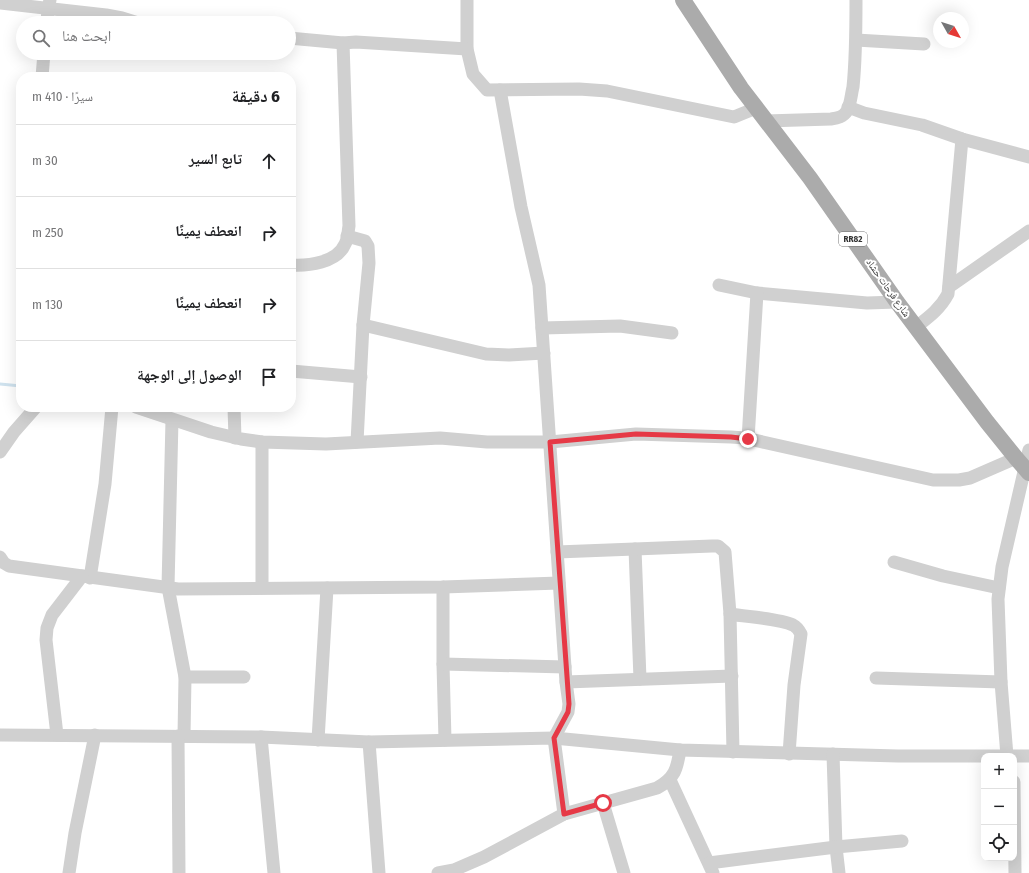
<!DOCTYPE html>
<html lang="ar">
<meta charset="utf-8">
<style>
:root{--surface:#fff;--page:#f2f2f2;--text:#202124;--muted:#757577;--line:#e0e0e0}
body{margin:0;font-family:"Fira Sans Condensed","Noto Naskh Arabic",sans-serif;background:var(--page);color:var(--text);direction:rtl}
.controls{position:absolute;right:12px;bottom:12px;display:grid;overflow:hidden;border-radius:8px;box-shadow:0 4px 16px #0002}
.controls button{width:36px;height:36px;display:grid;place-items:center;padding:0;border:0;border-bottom:1px solid var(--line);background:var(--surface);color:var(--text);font:20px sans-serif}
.compass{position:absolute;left:933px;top:12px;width:36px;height:36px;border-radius:50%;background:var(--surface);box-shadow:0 4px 16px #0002;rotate:129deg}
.stop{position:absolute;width:12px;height:12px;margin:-9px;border:3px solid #e63946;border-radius:50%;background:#fff}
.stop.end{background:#e63946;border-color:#fff;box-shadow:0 1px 4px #0008}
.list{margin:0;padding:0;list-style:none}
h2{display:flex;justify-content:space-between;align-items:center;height:52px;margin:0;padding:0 16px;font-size:17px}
h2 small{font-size:13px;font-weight:400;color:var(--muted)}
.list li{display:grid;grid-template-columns:26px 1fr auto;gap:12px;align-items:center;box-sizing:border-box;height:72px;padding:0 16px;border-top:1px solid var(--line)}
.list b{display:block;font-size:15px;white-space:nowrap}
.list em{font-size:13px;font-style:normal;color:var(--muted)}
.icon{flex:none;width:22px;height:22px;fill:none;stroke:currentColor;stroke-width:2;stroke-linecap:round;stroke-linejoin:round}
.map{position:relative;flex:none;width:1029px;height:873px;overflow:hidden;direction:ltr}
.search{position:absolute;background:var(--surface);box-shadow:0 4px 16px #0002;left:16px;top:16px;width:280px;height:44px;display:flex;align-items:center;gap:10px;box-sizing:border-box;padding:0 14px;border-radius:22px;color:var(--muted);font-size:15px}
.panel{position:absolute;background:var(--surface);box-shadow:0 4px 16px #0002;left:16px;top:72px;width:280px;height:340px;border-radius:16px;direction:rtl}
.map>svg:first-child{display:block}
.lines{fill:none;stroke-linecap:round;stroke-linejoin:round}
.stream{stroke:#cfe2ee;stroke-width:3}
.minor{stroke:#d0d0d0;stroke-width:13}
.major{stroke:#ababab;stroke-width:16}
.route{stroke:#e63946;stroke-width:5}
.labels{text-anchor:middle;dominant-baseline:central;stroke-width:4;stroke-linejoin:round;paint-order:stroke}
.shield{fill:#fff;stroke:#707070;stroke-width:1}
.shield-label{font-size:9px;font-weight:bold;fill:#333}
.street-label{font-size:10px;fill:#333;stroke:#fff}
</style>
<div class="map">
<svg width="1029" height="873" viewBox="0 0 1029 873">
<rect width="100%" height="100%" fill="#fff"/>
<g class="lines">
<polyline class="stream" points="0,384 21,386"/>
<g class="minor">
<polyline points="467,0 467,49 473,74 487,90 579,89 607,91 734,117 756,108"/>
<polyline points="0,3 106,15 122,18 138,23"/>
<polyline points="47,23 48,8 50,0"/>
<polyline points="289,38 343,43 356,42 467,49"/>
<polyline points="856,40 924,44"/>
<polyline points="42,77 44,53"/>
<polyline points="500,90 521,207 539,285 566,682 569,704 568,712 554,738 564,814"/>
<polyline points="848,107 864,113 922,125 962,139 1029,157"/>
<path d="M766 121 831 119C838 118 843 117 847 111 851 103 851 95 853 87 856 58 856 29 856 0"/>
<polyline points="347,236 365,241 368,246 369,263 363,325 357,442"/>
<path d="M291 265C308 266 337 263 345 244 348 239 348 231 349 226L343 43"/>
<polyline points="719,285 757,293 867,303 897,302"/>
<polyline points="949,287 1029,231"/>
<polyline points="363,325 486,354 509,355 544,353"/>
<path d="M916 327C929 317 940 309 948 294L962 139"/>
<polyline points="542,328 620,326 672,333"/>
<polyline points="291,371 361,377"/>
<polyline points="136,407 211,432 241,439 262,442 326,444 440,438 487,442 550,442 636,434 731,437 745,438 933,480 959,480 970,478 1016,458"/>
<polyline points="234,407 235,438"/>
<polyline points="172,420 168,587 185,677 184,736"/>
<polyline points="748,439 757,293"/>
<polyline points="262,442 262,588"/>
<polyline points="0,452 14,432 36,407"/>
<polyline points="635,549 640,679"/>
<polyline points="557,552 712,546 718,546 725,552 730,614 733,752"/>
<polyline points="0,557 4,563 9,566 178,589 443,587 559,583"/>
<polyline points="894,562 943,576 999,588"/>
<polyline points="90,578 105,484 112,407"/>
<polyline points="443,587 443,664 445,740"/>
<path d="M730 614C746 617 778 618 793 625 797 627 799 630 801 634L794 685 789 754"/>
<polyline points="443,664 565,667"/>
<polyline points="185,677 244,677"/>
<polyline points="876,678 1001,682"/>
<polyline points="566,682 732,676"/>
<polyline points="0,735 261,737 369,742 554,738 680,750 898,756 1029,756"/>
<polyline points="57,735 46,640 47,628 52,615 82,576"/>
<polyline points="178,736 179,873"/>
<polyline points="261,737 274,873"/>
<polyline points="318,740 327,588"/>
<polyline points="369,742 379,873"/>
<polyline points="833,754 836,847 839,873"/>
<polyline points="1007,756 1001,682 998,599 1002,567 1029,450"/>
<polyline points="670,780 713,873"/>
<polyline points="1014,782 1015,873"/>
<polyline points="603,803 624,873"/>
<polyline points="709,863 836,847 902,841"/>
<polyline points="69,873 75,833 95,735"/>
<path d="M438 873 454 870 484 857 564 814 657 788C675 778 677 769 680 750"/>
</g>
<polyline class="major" points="683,0 741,88 810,178 897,302 987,422 1016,458 1029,473"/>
</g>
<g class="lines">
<polyline class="route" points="603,803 564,814 554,738 568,712 569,704 550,442 636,434 731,437 748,439"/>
</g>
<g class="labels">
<rect class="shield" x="839" y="232" width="28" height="14" rx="3"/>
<g class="shield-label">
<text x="853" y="239">RR82</text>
</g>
<g class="street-label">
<text transform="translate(888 288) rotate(55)">شارع فرحات حشاد</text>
</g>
</g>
</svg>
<div class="controls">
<button>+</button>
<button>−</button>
<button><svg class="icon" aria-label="locate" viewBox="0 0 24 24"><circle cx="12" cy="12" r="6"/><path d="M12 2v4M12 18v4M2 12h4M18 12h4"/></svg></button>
</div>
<svg class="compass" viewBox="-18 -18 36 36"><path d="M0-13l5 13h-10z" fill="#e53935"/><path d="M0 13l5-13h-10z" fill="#757577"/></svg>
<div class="stop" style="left:603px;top:803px"></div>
<div class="stop end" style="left:748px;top:439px"></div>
<div class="search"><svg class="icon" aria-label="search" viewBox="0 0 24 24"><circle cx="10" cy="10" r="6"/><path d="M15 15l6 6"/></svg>ابحث هنا</div>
<section class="panel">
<h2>6 دقيقة<small>سيرًا · 410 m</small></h2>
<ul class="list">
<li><svg class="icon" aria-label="ahead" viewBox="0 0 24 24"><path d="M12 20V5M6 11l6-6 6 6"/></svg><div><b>تابع السير</b></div><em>30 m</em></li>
<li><svg class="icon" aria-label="right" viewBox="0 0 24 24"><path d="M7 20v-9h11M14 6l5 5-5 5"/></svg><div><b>انعطف يمينًا</b></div><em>250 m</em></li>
<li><svg class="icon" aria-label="right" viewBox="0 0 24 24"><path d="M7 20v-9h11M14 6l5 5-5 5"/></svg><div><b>انعطف يمينًا</b></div><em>130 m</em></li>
<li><svg class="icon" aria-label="arrive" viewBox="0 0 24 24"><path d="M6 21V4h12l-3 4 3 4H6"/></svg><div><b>الوصول إلى الوجهة</b></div></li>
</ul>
</section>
</div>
